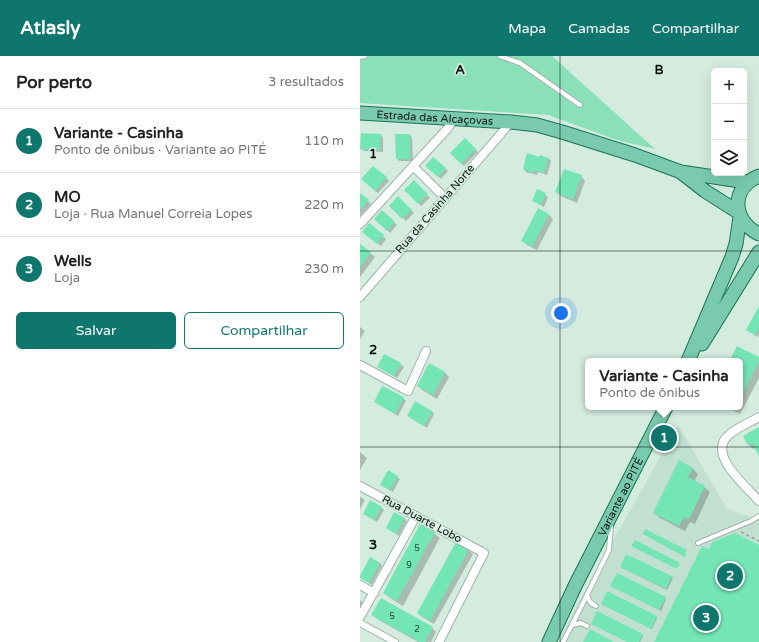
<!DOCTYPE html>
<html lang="pt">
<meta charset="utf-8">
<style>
:root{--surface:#fff;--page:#f6f6f6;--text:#222;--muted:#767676;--line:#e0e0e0;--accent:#0f766e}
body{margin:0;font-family:"Varela Round",sans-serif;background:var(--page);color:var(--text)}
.controls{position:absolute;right:12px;top:12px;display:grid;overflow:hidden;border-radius:6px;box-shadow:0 4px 16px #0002}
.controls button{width:36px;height:36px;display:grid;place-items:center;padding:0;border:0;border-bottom:1px solid var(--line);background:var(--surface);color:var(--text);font:20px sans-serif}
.you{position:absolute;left:201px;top:257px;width:14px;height:14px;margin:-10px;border:3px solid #fff;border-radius:50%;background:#1a73e8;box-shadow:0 0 0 6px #1a73e833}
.badge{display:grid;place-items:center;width:26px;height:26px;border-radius:50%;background:var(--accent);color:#fff;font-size:13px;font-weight:700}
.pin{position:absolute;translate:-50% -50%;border:2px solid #fff;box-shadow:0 1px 4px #0006}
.popup{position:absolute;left:225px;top:302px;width:158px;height:52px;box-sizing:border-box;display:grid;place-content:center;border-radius:6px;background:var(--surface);filter:drop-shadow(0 1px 3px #0005);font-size:13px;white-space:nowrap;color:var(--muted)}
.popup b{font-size:15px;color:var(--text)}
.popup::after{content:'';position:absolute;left:50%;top:100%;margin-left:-8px;border:8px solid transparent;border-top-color:var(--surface)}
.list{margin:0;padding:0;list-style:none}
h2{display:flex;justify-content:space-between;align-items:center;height:52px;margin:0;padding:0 16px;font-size:17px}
h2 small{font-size:13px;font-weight:400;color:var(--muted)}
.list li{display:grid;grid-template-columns:26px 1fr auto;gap:12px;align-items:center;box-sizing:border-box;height:64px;padding:0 16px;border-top:1px solid var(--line)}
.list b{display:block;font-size:15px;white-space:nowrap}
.list p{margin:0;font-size:13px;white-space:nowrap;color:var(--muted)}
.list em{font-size:13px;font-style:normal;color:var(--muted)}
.actions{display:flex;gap:8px;padding:12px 16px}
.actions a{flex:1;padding:9px 0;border:1px solid var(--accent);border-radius:6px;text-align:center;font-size:14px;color:var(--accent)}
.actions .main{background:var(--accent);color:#fff}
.icon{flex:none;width:22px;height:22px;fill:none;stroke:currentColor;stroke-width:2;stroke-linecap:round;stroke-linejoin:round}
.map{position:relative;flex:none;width:399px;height:586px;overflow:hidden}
header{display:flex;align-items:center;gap:24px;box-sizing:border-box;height:56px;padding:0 20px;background:var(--accent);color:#fff}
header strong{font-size:19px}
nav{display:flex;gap:22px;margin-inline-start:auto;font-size:14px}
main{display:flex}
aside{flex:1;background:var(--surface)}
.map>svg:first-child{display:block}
.built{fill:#c2e0d1}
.green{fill:#89e0b9}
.shadow{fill:#0003}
.building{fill:#74e6b6}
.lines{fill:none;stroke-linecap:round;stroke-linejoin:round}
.service-casing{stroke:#9eb4a9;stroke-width:6}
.pedestrian-casing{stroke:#9eb4a9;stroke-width:8}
.minor-casing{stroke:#9eb4a9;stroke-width:10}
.primary-casing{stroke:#1b7455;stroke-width:15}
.path{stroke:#91a39a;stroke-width:1.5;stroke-dasharray:3 3;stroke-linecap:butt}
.service{stroke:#fff;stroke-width:4}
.pedestrian{stroke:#fff;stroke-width:6}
.minor{stroke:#fff;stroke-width:8}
.primary{stroke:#7acaaf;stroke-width:13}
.grid{fill:none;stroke:#0d1511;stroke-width:1;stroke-opacity:0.55}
.labels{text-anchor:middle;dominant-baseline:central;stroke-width:3.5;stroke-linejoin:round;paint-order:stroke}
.number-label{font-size:9px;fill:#27493a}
.street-label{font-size:11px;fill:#0d1511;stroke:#d4ebdf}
.grid-label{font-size:13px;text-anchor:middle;font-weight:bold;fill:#0d1511;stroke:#d4ebdf;stroke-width:3.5;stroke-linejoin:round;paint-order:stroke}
</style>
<header>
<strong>Atlasly</strong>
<nav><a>Mapa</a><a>Camadas</a><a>Compartilhar</a></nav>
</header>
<main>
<aside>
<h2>Por perto<small>3 resultados</small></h2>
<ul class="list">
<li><span class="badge">1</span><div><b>Variante - Casinha</b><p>Ponto de ônibus · Variante ao PITÉ</p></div><em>110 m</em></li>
<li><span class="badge">2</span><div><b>MO</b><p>Loja · Rua Manuel Correia Lopes</p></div><em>220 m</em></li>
<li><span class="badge">3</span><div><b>Wells</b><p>Loja</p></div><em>230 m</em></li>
</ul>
<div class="actions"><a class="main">Salvar</a><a>Compartilhar</a></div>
</aside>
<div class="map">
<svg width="399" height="586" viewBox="0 0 399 586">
<rect width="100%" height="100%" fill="#d4ebdf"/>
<polygon class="built" points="318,369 367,453 399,464 399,586 198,586 217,549"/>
<polygon class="green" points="0,0 192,0 295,93 257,84 188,59 0,47"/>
<g class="shadow">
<polygon points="21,79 23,82 23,96 4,95 1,92"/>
<polygon points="50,79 52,82 53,105 39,105 37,102"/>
<polygon points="105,83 118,96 104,110 91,97"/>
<polygon points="180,100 188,102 191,105 187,119 178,116 177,119 166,116 164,113 180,102"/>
<polygon points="66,110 85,112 88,115 81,123"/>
<polygon points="221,120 225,125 217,147 201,140 196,136"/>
<polygon points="26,122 29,125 18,137 5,126"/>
<polygon points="54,125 70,142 61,150 45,134"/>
<polygon points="178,134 188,141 184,151 173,145"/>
<polygon points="0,138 11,148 0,160"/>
<polygon points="38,142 54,157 46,165 30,150"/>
<polygon points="178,154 189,159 193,163 177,194 167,189 162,185"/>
<polygon points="22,156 37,169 30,177 16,163"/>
<polygon points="9,169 26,183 21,190 6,179"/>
<polygon points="0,189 15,201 0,221"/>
<polygon points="399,252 399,278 397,281 387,274"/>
<polygon points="0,271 5,275 0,283"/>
<polygon points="25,299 44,311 37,322 18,311"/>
<polygon points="399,302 399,322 380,358 366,351 380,351 380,305 370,305"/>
<polygon points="70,309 85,317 89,321 77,343 62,334 58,330"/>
<polygon points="43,342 46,345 38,360 15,346"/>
<polygon points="72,355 74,358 67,372 48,360"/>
<polygon points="399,372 399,398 395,392 393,393 389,389"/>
<polygon points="0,396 7,402 0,414"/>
<polygon points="332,412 338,418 334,426 344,431 350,436 335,468 330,466 325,475 300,462 294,457"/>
<polygon points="37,421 40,423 33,436 21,429"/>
<polygon points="0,441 5,444 0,453"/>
<polygon points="21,451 24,454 17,466 7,460"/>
<polygon points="44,462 47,465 39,480 27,472"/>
<polygon points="74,477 80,482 43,550 30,542 24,537"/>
<polygon points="108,494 113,498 74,568 62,561 58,557"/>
<polygon points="267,500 312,521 313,522 307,534 262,512"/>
<polygon points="20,507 22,510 12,529 0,521"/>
<polygon points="252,530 305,542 306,543 301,555"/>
<polygon points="0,544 3,547 0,554"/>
<polygon points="243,549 296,561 297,562 292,573"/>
<polygon points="13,559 72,572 76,576 71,586 58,586 17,563"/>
<polygon points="232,568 282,578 283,580 280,586 268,586"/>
</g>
<g class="building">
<polygon points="1,77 21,78 20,94 0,93"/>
<polygon points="35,78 50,78 50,103 36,103"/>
<polygon points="105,82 116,93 101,108 90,97"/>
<polygon points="167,97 179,101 180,99 188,102 184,117 175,114 175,117 163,113"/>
<polygon points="73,101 86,112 78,121 65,110"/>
<polygon points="13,110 27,121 15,135 1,123"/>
<polygon points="204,113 222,119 213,143 195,136"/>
<polygon points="54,124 68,138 58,148 44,134"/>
<polygon points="177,133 186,137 181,149 172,145"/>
<polygon points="0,137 9,144 0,154"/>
<polygon points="38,140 52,154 42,163 29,150"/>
<polygon points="178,152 189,158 172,191 161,185"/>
<polygon points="22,154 35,166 27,175 14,163"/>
<polygon points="9,167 24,179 17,188 2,176"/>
<polygon points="0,188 11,196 0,211"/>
<polygon points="399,250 399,271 395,279 386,274"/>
<polygon points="377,290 399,301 399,305 380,342 380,305 369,305"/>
<polygon points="24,298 41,307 34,320 17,311"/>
<polygon points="69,307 85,316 73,339 57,330"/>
<polygon points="22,330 44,341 35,358 14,346"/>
<polygon points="55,345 72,355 64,370 47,360"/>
<polygon points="399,371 399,400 392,387 388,390 383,380"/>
<polygon points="319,404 333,412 328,421 345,430 329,463 324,461 319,470 293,457"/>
<polygon points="28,414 38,420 30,434 20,429"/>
<polygon points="10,444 22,451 14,464 3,458"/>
<polygon points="34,456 45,462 36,478 26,472"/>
<polygon points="60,468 75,476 37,545 23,537"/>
<polygon points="285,473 327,494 325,501 283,478"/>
<polygon points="375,477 399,489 399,586 294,586 342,490 349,493 352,486"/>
<polygon points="275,484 320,507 317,513 271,490"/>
<polygon points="96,486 109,493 70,565 57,557"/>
<polygon points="266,498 312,520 306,533 260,511"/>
<polygon points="10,501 20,507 9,527 0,522 0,520"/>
<polygon points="257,517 306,541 299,554 250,530"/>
<polygon points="247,535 297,560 291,573 241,548"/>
<polygon points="21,542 73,571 65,586 60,586 11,559"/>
<polygon points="237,555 283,578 279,586 267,586 231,568"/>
<polygon points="230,573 254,586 223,586"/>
</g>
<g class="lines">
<defs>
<g id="service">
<polyline points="140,0 160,7 220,49"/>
<polyline points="0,1 5,0"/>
<polyline points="338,487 391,465 399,460"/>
<path d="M236 550C231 548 228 544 227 539L249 494 251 470"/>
<polyline points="212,569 227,539"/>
<polyline points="203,586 212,569 221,567 227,570"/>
</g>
<polyline id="pedestrian" points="0,567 35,586"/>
<g id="minor">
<polyline points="53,110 85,142"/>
<polyline points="0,168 88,72 94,63"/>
<polyline points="0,241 151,66"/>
<polyline points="0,309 48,335 66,295"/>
<path d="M399 361C389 367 378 371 370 378 345 397 386 430 399 445"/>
<polyline points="0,430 124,497 79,586"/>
<polyline points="0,529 14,537"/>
<polyline points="0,561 56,460"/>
</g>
<g id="primary">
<path id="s1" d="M0 57 151 66 177 69 202 76 275 99 321 116 387 126"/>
<polyline points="322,117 345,135 378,156"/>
<path d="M399 120C370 132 372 165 399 178"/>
<polyline points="342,288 399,196"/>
<polyline points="328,305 372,201 376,188 380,161"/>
<path id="s2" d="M189 586 215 530 306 351"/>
</g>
</defs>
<use href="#service" class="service-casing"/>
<use href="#pedestrian" class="pedestrian-casing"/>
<use href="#minor" class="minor-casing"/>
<use href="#primary" class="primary-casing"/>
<polyline class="path" points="381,476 399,485"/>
<use href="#service" class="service"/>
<use href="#pedestrian" class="pedestrian"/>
<use href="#minor" class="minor"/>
<use href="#primary" class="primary"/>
</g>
<path class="grid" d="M200 0V586M0 195H399M0 391H399"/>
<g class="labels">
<g class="number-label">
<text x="57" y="492">5</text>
<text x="49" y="509">9</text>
<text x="32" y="560">5</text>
<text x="57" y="573">2</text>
</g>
<g class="street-label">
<text stroke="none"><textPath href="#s1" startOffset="75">Estrada das Alcaçovas</textPath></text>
<text transform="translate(75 153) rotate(-49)">Rua da Casinha Norte</text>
<text stroke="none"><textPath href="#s2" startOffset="162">Variante ao PITÉ</textPath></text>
<text transform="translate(62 463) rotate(28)">Rua Duarte Lobo</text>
</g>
</g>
<g class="grid-label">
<text x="100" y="18">A</text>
<text x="299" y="18">B</text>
<text x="13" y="102">1</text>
<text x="13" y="298">2</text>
<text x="13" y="493">3</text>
</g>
</svg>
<div class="controls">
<button>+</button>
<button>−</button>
<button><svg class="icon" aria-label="layers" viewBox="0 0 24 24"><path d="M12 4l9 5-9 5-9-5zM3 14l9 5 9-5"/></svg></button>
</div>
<div class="you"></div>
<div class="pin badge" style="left:304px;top:382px">1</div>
<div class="popup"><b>Variante - Casinha</b>Ponto de ônibus</div>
<div class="pin badge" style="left:370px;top:520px">2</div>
<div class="pin badge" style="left:346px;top:562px">3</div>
</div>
</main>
